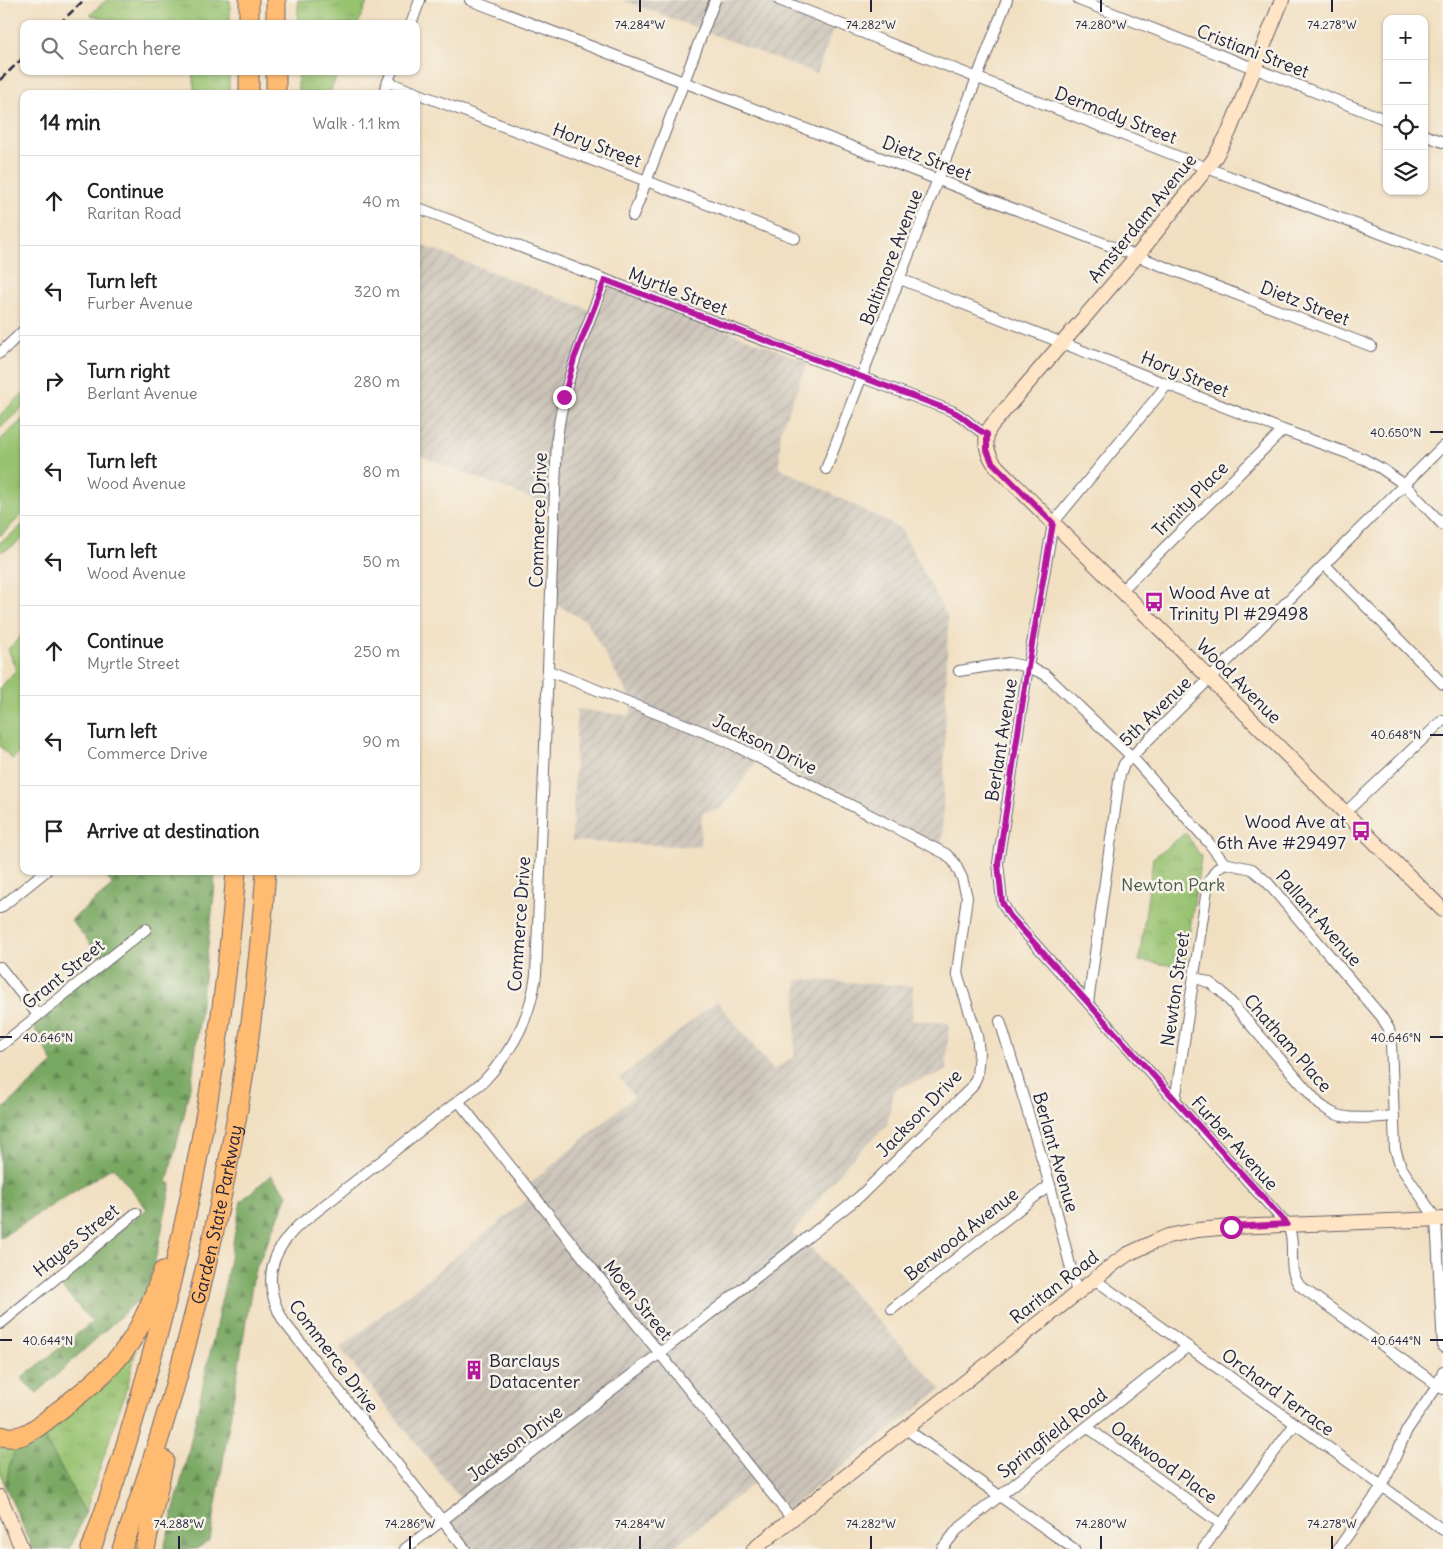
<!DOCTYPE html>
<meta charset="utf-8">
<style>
:root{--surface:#fff;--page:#f6f6f6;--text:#222;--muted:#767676;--line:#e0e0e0}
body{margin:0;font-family:Delius,sans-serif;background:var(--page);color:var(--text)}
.controls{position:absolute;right:15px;top:15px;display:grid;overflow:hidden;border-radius:10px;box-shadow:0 1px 4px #0004}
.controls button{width:45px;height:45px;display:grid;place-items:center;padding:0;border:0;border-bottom:1px solid var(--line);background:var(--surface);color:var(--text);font:25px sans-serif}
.stop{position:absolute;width:15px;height:15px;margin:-11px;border:4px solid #b5179e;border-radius:50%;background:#fff}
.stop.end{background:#b5179e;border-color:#fff;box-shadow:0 1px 5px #0008}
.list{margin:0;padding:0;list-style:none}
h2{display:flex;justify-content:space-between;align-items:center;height:65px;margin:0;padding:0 20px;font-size:21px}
h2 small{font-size:16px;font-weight:400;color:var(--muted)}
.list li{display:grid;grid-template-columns:32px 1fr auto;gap:15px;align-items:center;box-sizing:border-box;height:90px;padding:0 20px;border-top:1px solid var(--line)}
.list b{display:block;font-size:19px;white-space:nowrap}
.list p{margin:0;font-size:16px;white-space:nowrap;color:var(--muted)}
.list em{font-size:16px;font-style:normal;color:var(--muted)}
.icon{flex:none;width:28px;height:28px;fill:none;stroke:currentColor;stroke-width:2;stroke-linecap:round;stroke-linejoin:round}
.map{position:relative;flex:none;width:1443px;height:1549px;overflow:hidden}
.search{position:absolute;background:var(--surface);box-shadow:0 1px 4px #0004;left:20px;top:20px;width:400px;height:55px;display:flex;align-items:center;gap:12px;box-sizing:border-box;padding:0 18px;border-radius:10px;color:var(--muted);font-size:19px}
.panel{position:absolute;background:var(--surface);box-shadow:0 1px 4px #0004;left:20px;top:90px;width:400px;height:785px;border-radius:10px}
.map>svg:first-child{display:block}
.industrial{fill:url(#industrial-furrows)}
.grass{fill:url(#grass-tufts);stroke:#5c7255}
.forest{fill:url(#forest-firs);stroke:#4e654e}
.pitch{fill:#97c26f;stroke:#5c7255}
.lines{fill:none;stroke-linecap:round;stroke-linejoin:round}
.street-casing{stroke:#6a646a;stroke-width:12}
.secondary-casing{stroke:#6a646a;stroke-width:16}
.highway-casing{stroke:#6a646a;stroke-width:21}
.street{stroke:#fff;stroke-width:10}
.secondary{stroke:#ffe4c6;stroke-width:14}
.highway{stroke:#ffbb71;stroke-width:19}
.rail{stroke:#22223b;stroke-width:2.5;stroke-dasharray:8 4;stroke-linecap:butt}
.route{stroke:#b5179e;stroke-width:6}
.ticks{fill:none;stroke:#22223b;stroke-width:2}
.labels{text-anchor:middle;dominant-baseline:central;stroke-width:5;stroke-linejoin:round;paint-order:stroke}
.street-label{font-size:18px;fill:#22223b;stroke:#f7f3e8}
.poi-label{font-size:18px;fill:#22223b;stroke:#f7f3e8;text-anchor:start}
.park-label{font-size:18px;fill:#4b5a4d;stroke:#f7f3e8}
.ticks-label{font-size:12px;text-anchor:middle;fill:#22223b;stroke:#f7f3e8;stroke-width:5;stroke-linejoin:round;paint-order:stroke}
</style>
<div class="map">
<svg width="1443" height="1549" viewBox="0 0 1443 1549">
<defs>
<pattern id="industrial-furrows" width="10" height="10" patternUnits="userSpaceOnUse" patternTransform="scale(1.25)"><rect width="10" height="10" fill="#cbc3b8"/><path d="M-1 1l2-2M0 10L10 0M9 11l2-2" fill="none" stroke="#aea79f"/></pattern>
<pattern id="grass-tufts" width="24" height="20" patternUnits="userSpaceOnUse" patternTransform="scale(1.25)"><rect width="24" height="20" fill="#97c26f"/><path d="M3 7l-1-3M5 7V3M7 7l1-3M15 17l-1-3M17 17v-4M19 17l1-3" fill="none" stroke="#82a661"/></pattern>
<pattern id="forest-firs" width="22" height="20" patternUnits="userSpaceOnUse" patternTransform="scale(1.25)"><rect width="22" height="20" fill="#79a862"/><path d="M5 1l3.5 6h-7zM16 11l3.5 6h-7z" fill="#638852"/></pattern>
</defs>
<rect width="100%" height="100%" fill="#f7f3e8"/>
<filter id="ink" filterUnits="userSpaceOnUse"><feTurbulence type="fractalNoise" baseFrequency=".02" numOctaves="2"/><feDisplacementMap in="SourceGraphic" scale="10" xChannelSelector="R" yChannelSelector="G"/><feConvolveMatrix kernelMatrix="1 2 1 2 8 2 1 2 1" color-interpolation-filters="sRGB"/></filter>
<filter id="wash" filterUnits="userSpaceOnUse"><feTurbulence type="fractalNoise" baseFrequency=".0096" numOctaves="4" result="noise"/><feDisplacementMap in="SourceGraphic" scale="20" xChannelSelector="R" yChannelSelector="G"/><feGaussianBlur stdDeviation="1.12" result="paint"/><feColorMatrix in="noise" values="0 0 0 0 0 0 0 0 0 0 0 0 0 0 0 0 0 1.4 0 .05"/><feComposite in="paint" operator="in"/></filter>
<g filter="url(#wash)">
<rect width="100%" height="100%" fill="#f1dfc1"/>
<g class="industrial">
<polygon points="623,0 789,0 835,24 817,74"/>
<polygon points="416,243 598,313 609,285 808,362 781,430 779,467 901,529 948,618 942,848 760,757 722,808 702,813 700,847 572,841 577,709 630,716 632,701 586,621 552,602 556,508 416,454"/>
<polygon points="797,979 913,986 912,1020 949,1023 946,1071 894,1089 887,1125 848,1162 792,1234 810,1247 941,1389 901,1421 788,1509 760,1478 671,1549 462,1549 443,1525 466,1506 340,1348 532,1196 527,1186 634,1097 620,1078 717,1001 773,1070 794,1057"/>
</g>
<g class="grass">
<polygon points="106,0 230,0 230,24 129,24 90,15"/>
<polygon points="298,0 368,0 358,24 298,24"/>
<polygon points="192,71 229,71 229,94 195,94"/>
<polygon points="298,71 339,71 329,94 298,94"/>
<polygon points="1186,833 1201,857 1184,967 1139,961 1153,858"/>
<polygon points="136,1350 128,1384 85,1513 42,1433"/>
<polygon points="0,1440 22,1441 9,1467 6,1488 0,1472"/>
</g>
<g class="forest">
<polygon points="101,871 215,871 214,895 193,1072 184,1115 167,1182 171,1184 159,1244 142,1310 136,1302 37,1393 21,1379 92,1322 56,1281 147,1209 113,1167 0,1238 0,1112 53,1063 31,1022 105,962 71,920 113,885"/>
<polygon points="271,1175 288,1195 254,1273 210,1540 196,1549 164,1549 188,1454 225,1284 241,1201"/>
<polygon points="42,1433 85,1513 70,1549 33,1549 6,1488 9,1467 17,1445"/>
</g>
<g class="pitch">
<polygon points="24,392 24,406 0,428 0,415"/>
<polygon points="24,418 24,513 0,536 0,440"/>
<polygon points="24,524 24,537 13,546 0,552 0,542 7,538"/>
<polygon points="24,633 24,749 12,759 0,746 0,688 16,670 8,649"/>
</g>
</g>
<g filter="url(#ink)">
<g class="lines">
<defs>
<g id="street">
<polyline points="470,0 1371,346"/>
<polyline points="779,0 1207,168 1443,257"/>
<polyline points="1079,0 1387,120"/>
<polyline points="411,24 420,0"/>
<polyline points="388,82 795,238"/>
<polyline points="383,94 392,71"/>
<polyline points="1424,135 1443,142"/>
<path d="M416 207 802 355 952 411C966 417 974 430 987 434"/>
<polyline points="633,216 715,0"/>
<polyline points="900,279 1283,430 1364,459 1382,469 1405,485 1443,525"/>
<polyline points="0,353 24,330"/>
<path d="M1167 385 1053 523 1028 667 998 863 1002 902 1010 916 1287 1225C1298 1243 1285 1268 1300 1286L1443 1389"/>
<polyline points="826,469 1007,0"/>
<polyline points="1325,565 1443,684"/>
<polyline points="1121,591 1283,430"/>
<polyline points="959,671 1009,663 1028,667 1046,675 1131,756 1209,843 1224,863 1252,869 1267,882 1381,1016 1389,1029 1391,1042 1395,1149 1401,1167 1436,1219 1443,1347"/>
<polyline points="1345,813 1443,720"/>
<polyline points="0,908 46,871"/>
<polyline points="0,967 38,1015"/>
<path d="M1194 977 1210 983 1222 992 1319 1104C1324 1107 1328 1111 1333 1113 1349 1121 1377 1117 1394 1116"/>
<polyline points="1088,1003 1120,774 1124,764 1443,446"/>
<polyline points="1000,1021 1050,1185 1077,1293"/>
<polyline points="0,1046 146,929"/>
<polyline points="1175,1101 1208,883 1216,870 1224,863"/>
<polyline points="459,1102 792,1519"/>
<polyline points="1094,1279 1443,1530"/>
<polyline points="892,1309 1050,1185"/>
<polyline points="0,1324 136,1213"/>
<polyline points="1087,1427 1221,1524"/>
<polyline points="906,1429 1074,1549"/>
<polyline points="405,1549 660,1353 859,1197 972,1087 977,1076 979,1053 977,1035 957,973 967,897 962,878 954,862 946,854 724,740 549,671"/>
<path d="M465 1549 284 1322C262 1285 268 1254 299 1225L484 1081C514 1049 530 1018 536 975L557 438C564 380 584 334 605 280"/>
<polyline points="942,1549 957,1530 1187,1347"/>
<polyline points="1203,1549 1295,1424"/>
<polyline points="1338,1549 1382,1487 1407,1430 1438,1385 1443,1371"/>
</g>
<g id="secondary">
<path d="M1282 0 1229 132 1214 159 1137 256 991 426C982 439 987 455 997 467L1443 910"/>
<polyline points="0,1497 22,1549"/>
<polyline points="754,1549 1115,1263 1128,1254 1154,1242 1168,1236 1198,1230 1231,1227 1443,1219"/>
</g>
<g id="highway">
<polyline points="249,0 249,24"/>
<polyline points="276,24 276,0"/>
<polyline points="249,71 249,94"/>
<polyline points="276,94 276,71"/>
<path d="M0 1436C9 1438 17 1438 26 1434 37 1429 47 1420 57 1412 83 1392 110 1371 129 1344 144 1322 154 1296 163 1271"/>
<path d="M91 1549C120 1471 143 1391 164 1310 200 1166 225 1020 236 871"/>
<path id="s1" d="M122 1549C173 1408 211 1263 237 1115 251 1034 260 953 266 871"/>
<polyline points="145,1549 164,1460"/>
</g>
</defs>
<use href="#street" class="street-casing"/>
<use href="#secondary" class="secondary-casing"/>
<use href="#highway" class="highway-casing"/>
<use href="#street" class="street"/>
<use href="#secondary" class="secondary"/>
<use href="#highway" class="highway"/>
<g class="rail">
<polyline points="59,24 84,0"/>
<polyline points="0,80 24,57"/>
</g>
</g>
</g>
<g class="lines" filter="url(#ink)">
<path class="route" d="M564 397 574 359 605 280 952 411C966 417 974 430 987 434V450L992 462 1053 523 1028 667 998 864 1002 902 1010 916 1287 1224 1231 1227"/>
</g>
<path class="ticks" d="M640 0V12M871 0V12M1101 0V12M1332 0V12M1430 432H1443M1430 735H1443M0 1037H12M1430 1037H1443M0 1340H12M1430 1340H1443M179 1536V1549M410 1536V1549M640 1536V1549M871 1536V1549M1101 1536V1549M1332 1536V1549"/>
<defs>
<symbol id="bus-bare" viewBox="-9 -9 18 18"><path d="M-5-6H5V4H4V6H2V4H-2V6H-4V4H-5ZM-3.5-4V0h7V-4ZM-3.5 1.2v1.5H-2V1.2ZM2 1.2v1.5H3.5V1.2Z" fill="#b5179e" stroke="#f7f3e8" stroke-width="2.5" paint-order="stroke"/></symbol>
<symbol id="building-bare" viewBox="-9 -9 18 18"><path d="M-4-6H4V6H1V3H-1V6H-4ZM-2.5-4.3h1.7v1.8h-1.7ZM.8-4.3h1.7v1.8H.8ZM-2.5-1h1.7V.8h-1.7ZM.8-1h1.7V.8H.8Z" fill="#b5179e" stroke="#f7f3e8" stroke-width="2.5" paint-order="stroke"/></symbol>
</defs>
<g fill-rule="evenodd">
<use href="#bus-bare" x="1140" y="588" width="28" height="28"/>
<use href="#bus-bare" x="1347" y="817" width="28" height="28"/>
<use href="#building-bare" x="460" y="1356" width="28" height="28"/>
</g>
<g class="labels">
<g class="street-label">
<text transform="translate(1253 51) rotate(21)">Cristiani Street</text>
<text transform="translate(1116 115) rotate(21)">Dermody Street</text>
<text transform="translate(597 145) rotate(21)">Hory Street</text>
<text transform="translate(927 158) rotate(21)">Dietz Street</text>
<text transform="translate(1142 218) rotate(-51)">Amsterdam Avenue</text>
<text transform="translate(891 257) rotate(-69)">Baltimore Avenue</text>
<text transform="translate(678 291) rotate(21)">Myrtle Street</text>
<text transform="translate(1305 303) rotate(21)">Dietz Street</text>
<text transform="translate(1185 374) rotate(22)">Hory Street</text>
<text transform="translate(1190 499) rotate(-45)">Trinity Place</text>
<text transform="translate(538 520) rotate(-88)">Commerce Drive</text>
<text transform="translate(1239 681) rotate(45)">Wood Avenue</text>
<text transform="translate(1155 711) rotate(-44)">5th Avenue</text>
<text transform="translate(1001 740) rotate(-81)">Berlant Avenue</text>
<text transform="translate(765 744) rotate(26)">Jackson Drive</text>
<text transform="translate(1319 918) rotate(49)">Pallant Avenue</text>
<text transform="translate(519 924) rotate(-86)">Commerce Drive</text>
<text transform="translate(63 974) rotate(-39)">Grant Street</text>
<text transform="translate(1175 989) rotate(-82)">Newton Street</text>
<text transform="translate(1288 1043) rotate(49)">Chatham Place</text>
<text transform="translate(919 1113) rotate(-46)">Jackson Drive</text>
<text transform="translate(1235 1143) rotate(48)">Furber Avenue</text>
<text transform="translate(1056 1152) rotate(74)">Berlant Avenue</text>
<text stroke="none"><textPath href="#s1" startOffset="348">Garden State Parkway</textPath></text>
<text transform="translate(961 1234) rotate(-38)">Berwood Avenue</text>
<text transform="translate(76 1240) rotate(-39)">Hayes Street</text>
<text transform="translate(1054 1287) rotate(-38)">Raritan Road</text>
<text transform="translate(638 1300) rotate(51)">Moen Street</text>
<text transform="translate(334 1356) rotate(53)">Commerce Drive</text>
<text transform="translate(1278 1392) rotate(36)">Orchard Terrace</text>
<text transform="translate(1052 1433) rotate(-38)">Springfield Road</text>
<text transform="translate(515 1443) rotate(-37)">Jackson Drive</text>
<text transform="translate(1164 1462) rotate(36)">Oakwood Place</text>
</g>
<g class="poi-label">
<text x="1169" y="592">Wood Ave at<tspan x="1169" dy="21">Trinity Pl #29498</tspan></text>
<text x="1346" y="821" text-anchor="end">Wood Ave at<tspan x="1346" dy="21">6th Ave #29497</tspan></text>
<text x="489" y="1360">Barclays<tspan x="489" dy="21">Datacenter</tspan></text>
</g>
<g class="park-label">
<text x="1173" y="884">Newton Park</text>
</g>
</g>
<g class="ticks-label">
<text x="640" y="29">74.284°W</text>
<text x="871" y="29">74.282°W</text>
<text x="1101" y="29">74.280°W</text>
<text x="1332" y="29">74.278°W</text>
<text x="1396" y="437">40.650°N</text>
<text x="1396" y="739">40.648°N</text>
<text x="48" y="1042">40.646°N</text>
<text x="1396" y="1042">40.646°N</text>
<text x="48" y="1345">40.644°N</text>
<text x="1396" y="1345">40.644°N</text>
<text x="179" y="1528">74.288°W</text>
<text x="410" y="1528">74.286°W</text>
<text x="640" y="1528">74.284°W</text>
<text x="871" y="1528">74.282°W</text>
<text x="1101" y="1528">74.280°W</text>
<text x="1332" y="1528">74.278°W</text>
</g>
</svg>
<div class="controls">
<button>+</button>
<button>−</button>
<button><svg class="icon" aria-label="locate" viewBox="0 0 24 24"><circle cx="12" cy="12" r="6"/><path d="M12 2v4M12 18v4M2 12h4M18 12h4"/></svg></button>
<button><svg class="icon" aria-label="layers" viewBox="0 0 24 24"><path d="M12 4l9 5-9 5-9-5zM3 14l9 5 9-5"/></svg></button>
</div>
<div class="stop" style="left:1231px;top:1227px"></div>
<div class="stop end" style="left:564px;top:397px"></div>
<div class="search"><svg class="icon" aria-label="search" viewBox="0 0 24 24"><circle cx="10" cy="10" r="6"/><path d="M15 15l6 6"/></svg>Search here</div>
<section class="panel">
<h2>14 min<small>Walk · 1.1 km</small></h2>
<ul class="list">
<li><svg class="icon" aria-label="ahead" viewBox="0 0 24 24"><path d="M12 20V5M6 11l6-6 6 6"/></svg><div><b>Continue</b><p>Raritan Road</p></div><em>40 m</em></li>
<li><svg class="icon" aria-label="left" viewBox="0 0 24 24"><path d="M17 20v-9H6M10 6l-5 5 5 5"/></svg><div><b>Turn left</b><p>Furber Avenue</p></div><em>320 m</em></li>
<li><svg class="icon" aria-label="right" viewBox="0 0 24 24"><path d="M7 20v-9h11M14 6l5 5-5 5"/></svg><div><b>Turn right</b><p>Berlant Avenue</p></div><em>280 m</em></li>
<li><svg class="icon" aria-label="left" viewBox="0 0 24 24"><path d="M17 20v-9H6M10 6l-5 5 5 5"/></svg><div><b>Turn left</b><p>Wood Avenue</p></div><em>80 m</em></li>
<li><svg class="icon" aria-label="left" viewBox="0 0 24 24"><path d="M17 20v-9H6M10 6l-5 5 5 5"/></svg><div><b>Turn left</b><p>Wood Avenue</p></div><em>50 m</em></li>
<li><svg class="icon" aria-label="ahead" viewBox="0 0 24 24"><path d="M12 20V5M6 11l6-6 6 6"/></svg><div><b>Continue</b><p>Myrtle Street</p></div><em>250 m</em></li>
<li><svg class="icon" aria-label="left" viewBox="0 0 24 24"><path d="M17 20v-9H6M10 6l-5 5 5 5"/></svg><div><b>Turn left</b><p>Commerce Drive</p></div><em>90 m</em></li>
<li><svg class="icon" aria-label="arrive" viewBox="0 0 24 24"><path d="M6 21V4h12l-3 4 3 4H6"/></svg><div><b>Arrive at destination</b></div></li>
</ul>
</section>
</div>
